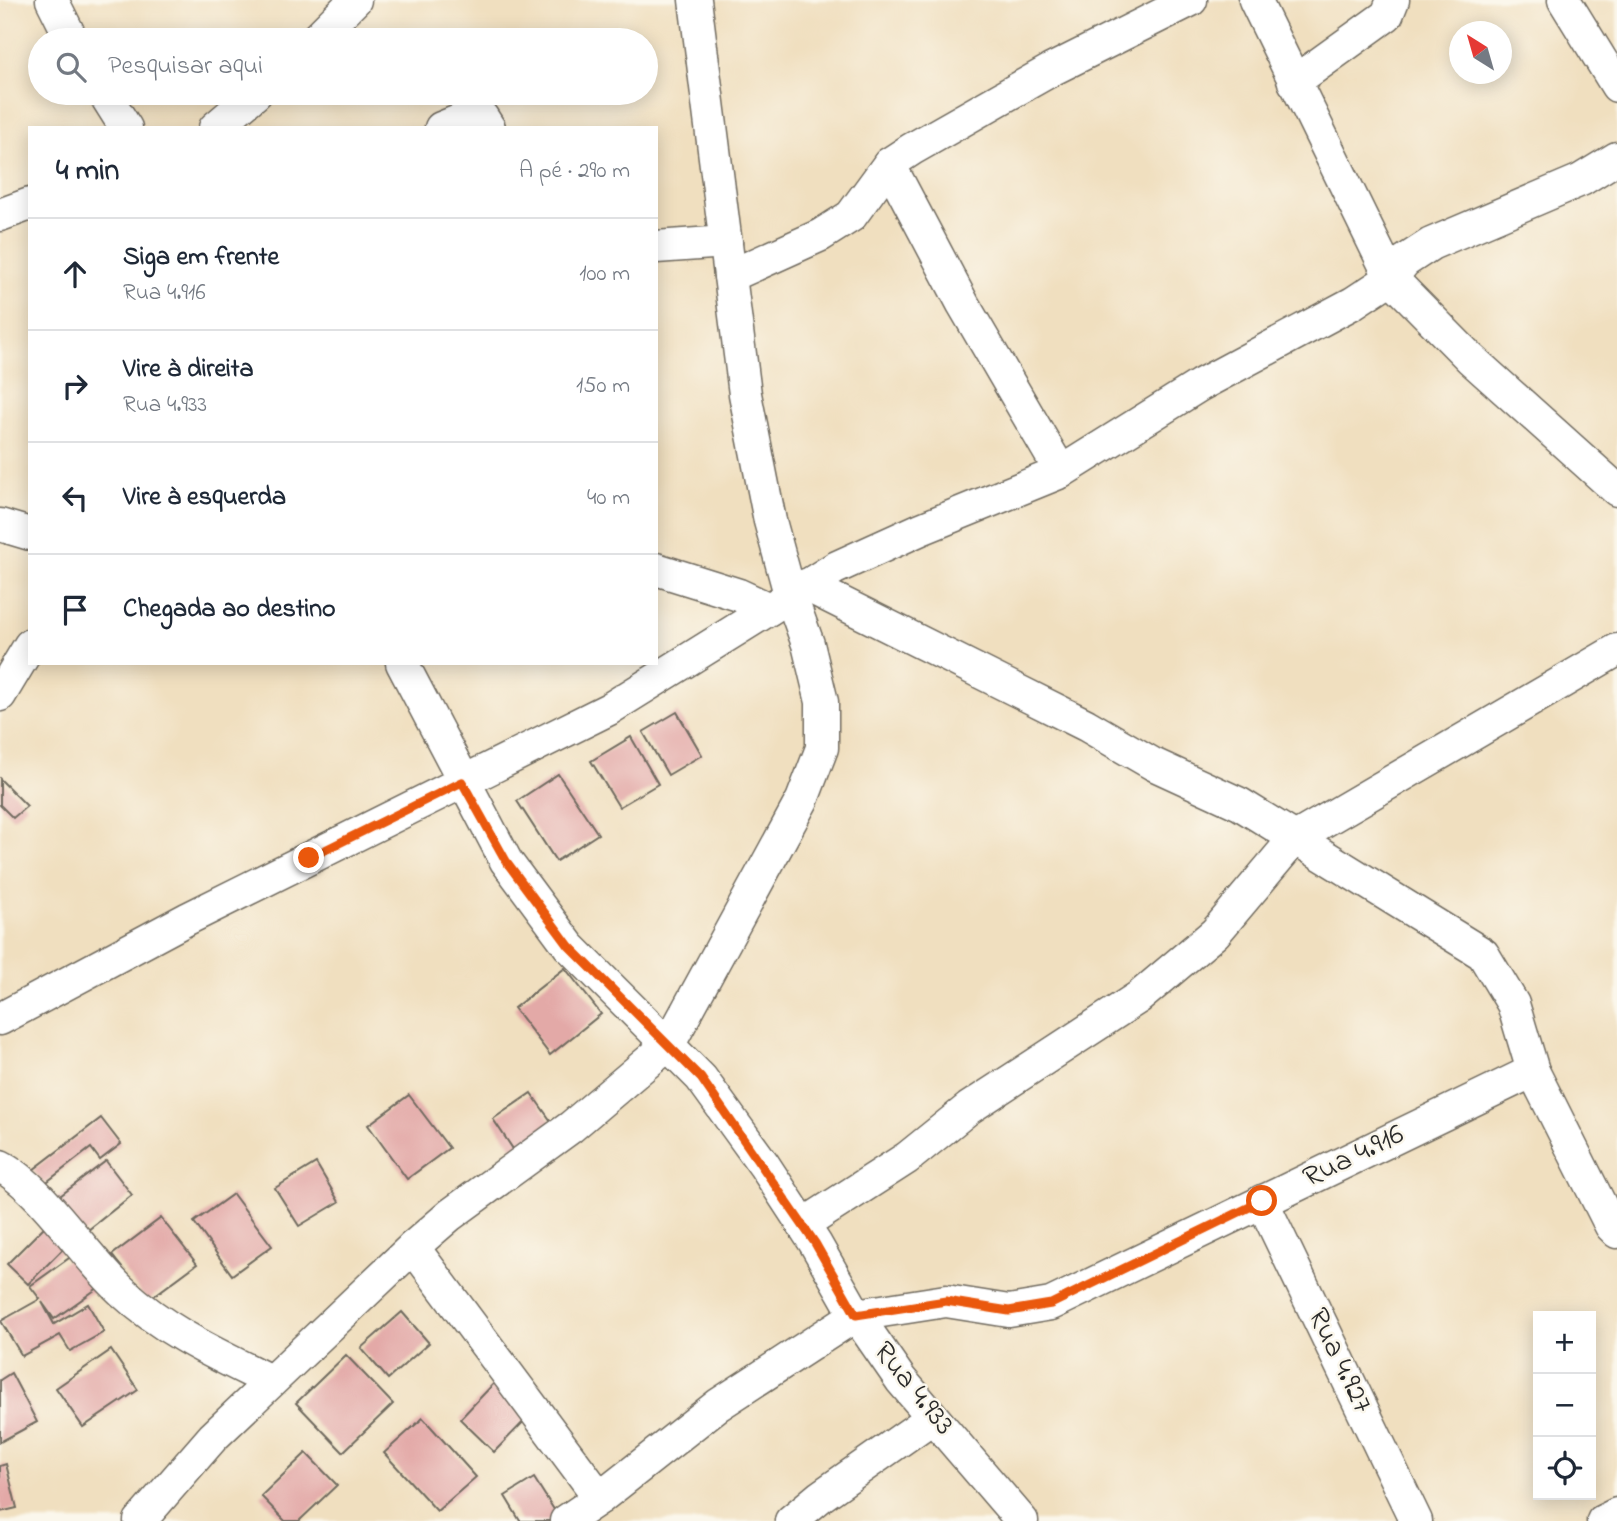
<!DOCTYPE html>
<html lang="pt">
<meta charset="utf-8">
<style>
:root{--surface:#fff;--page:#f6f6f7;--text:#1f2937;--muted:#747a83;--line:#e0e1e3}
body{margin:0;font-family:"Indie Flower",sans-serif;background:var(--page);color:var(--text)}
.controls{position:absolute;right:21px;bottom:21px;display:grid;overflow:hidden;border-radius:0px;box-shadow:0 4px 18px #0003}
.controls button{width:63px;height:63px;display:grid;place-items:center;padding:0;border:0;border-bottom:2px solid var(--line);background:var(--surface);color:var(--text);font:35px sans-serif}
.compass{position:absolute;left:1449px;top:21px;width:63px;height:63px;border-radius:50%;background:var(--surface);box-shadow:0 4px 18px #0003;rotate:323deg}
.stop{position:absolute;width:21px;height:21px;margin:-16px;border:5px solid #ea580c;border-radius:50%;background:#fff}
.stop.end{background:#ea580c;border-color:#fff;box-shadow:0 2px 7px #0008}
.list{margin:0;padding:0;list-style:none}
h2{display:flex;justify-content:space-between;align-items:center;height:91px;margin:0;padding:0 28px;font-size:30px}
h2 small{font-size:23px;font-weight:400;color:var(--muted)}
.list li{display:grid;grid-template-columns:46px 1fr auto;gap:21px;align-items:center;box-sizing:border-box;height:112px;padding:0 28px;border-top:2px solid var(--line)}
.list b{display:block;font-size:26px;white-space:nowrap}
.list p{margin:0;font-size:23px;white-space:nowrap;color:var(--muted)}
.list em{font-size:23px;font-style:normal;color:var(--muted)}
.icon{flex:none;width:38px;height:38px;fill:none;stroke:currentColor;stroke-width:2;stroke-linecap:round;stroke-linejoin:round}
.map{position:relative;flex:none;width:1617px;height:1521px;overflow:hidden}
.search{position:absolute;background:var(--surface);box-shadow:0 4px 18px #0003;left:28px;top:28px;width:630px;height:77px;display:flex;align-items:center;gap:18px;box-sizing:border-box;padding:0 24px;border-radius:38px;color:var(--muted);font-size:26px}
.panel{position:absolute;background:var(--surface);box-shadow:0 4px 18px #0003;left:28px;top:126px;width:630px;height:539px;border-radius:0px}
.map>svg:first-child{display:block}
.building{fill:#e3a9a7}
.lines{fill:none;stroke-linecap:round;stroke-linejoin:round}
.minor-casing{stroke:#706a5f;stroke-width:35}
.minor{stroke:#fff;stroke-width:32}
.route{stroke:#ea580c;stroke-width:9}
.labels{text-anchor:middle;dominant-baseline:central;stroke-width:5;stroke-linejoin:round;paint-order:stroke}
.street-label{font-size:30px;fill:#2b2b2b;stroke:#fbf7ec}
</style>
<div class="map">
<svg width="1617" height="1521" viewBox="0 0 1617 1521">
<rect width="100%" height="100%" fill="#fbf7ec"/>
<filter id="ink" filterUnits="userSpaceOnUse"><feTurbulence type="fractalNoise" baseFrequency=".0143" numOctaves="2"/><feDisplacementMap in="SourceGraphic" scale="14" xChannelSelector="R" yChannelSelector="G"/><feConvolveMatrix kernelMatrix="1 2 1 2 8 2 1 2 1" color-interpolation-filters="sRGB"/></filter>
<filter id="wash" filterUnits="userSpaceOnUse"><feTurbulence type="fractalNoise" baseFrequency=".00686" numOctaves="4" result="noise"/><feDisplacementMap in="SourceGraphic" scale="28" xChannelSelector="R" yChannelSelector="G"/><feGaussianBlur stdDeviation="1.57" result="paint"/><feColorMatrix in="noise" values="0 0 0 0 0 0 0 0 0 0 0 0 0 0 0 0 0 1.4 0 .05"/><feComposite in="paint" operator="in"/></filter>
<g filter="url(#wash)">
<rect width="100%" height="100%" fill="#f0dfbf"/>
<g id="blocks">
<g class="building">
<polygon points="677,712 702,755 668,775 643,732"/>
<polygon points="631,737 658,784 619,807 591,761"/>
<polygon points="558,774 598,834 556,861 517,801"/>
<polygon points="0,779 27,806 13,818 0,805"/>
<polygon points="565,968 601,1014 550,1055 514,1008"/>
<polygon points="531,1093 558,1131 519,1158 493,1119"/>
<polygon points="409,1095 449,1148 407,1179 368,1125"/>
<polygon points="101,1118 121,1144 100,1160 91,1148 44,1184 33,1170"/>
<polygon points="106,1161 132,1195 83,1234 56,1199"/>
<polygon points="316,1163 339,1202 299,1226 275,1188"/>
<polygon points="233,1194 272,1246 232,1275 194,1222"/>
<polygon points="161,1218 197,1264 147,1301 112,1255"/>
<polygon points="50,1221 70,1242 28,1284 7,1264"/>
<polygon points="79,1251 102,1285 54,1319 42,1302 54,1324 88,1304 104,1332 70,1351 60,1335 22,1356 1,1321 40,1299 30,1286"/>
<polygon points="402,1312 429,1343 388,1379 361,1348"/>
<polygon points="111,1350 138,1390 83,1427 56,1388"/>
<polygon points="346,1355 393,1404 343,1452 296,1403"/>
<polygon points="11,1373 37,1422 0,1442 0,1380"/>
<polygon points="499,1378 534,1411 494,1452 460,1419"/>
<polygon points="423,1418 476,1477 437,1511 384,1453"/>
<polygon points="306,1453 337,1485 299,1521 285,1521 261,1496"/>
<polygon points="6,1464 17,1508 0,1512 0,1466"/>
<polygon points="534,1478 558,1516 550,1521 520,1521 505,1496"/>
</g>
</g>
</g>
<g filter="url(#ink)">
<use href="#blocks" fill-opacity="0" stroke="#706a5f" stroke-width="2"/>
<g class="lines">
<defs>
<g id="minor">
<polyline points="52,0 72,40"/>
<polyline points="1255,0 1391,278 1470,358 1617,490"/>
<polyline points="1564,0 1617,86"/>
<polyline points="315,40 355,0"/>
<polyline points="1294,82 1387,15 1393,0"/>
<polyline points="104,93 126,128"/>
<polyline points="215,128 256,93"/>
<polyline points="441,128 473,115 482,117 489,128"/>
<polyline points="889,164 963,304 1061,472"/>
<polyline points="0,215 30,204"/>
<polyline points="656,247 726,242"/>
<polyline points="730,276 821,235 851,216 889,164 912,149 1051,70 1191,0"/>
<polyline points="0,525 30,534"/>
<polyline points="656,569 739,595 769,609"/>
<polyline points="806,585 1086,725 1153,764 1240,804 1483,954 1513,1004 1533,1071 1611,1226 1617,1232"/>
<polyline points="402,663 506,861 569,946 701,1078 764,1165 815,1243 856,1315 901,1380 1022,1521"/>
<polyline points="0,695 30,645"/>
<polyline points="0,1019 187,919 609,709 835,568 921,529 1061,472 1200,385 1353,303 1391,278 1405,261 1431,244 1581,180 1617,158"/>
<path d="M0 1166C41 1186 86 1259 123 1292 166 1332 218 1355 270 1381"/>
<polyline points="1262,1201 1416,1521"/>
<polyline points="803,1225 907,1158 969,1108 1139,997 1215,933 1295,838 1617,650"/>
<polyline points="413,1247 600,1498"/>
<polyline points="140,1521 213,1437 413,1247 450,1215 571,1127 669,1044 802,800 822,748 822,702 808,644 790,594 770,521 745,394 695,0"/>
<polyline points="566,1521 600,1498 718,1405 856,1315 946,1301 1009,1311 1051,1304 1533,1071"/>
<polyline points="791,1521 821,1496 932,1418"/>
<polyline points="1603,1521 1617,1514"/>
</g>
</defs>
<use href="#minor" class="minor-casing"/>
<use href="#minor" class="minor"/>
</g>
</g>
<g class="lines" filter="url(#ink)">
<polyline class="route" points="309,858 462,782 506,861 569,946 701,1078 815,1243 856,1315 946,1301 1009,1311 1051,1304 1262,1201"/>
</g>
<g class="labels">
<g class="street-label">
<text transform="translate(1354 1157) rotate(-26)">Rua 4.916</text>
<text transform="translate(1339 1361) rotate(64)">Rua 4.927</text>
<text transform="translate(913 1389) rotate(51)">Rua 4.933</text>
</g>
</g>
</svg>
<div class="controls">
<button>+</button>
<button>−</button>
<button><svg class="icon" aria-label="locate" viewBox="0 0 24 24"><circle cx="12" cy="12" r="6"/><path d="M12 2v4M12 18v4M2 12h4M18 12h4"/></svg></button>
</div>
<svg class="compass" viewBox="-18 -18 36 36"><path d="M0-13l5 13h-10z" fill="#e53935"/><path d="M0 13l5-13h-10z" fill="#747a83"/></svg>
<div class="stop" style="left:1262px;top:1201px"></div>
<div class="stop end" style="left:309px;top:858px"></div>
<div class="search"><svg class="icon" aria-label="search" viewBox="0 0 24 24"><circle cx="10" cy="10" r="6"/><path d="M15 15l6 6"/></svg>Pesquisar aqui</div>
<section class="panel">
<h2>4 min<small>A pé · 290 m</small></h2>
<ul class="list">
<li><svg class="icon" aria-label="ahead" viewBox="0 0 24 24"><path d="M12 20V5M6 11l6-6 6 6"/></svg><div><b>Siga em frente</b><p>Rua 4.916</p></div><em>100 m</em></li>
<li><svg class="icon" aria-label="right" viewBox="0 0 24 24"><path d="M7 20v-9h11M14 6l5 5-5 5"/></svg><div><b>Vire à direita</b><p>Rua 4.933</p></div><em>150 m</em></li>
<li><svg class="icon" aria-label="left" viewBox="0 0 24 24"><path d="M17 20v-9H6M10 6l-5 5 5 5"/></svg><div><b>Vire à esquerda</b></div><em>40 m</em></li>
<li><svg class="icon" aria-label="arrive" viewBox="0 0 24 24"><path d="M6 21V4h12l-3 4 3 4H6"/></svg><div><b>Chegada ao destino</b></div></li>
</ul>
</section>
</div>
